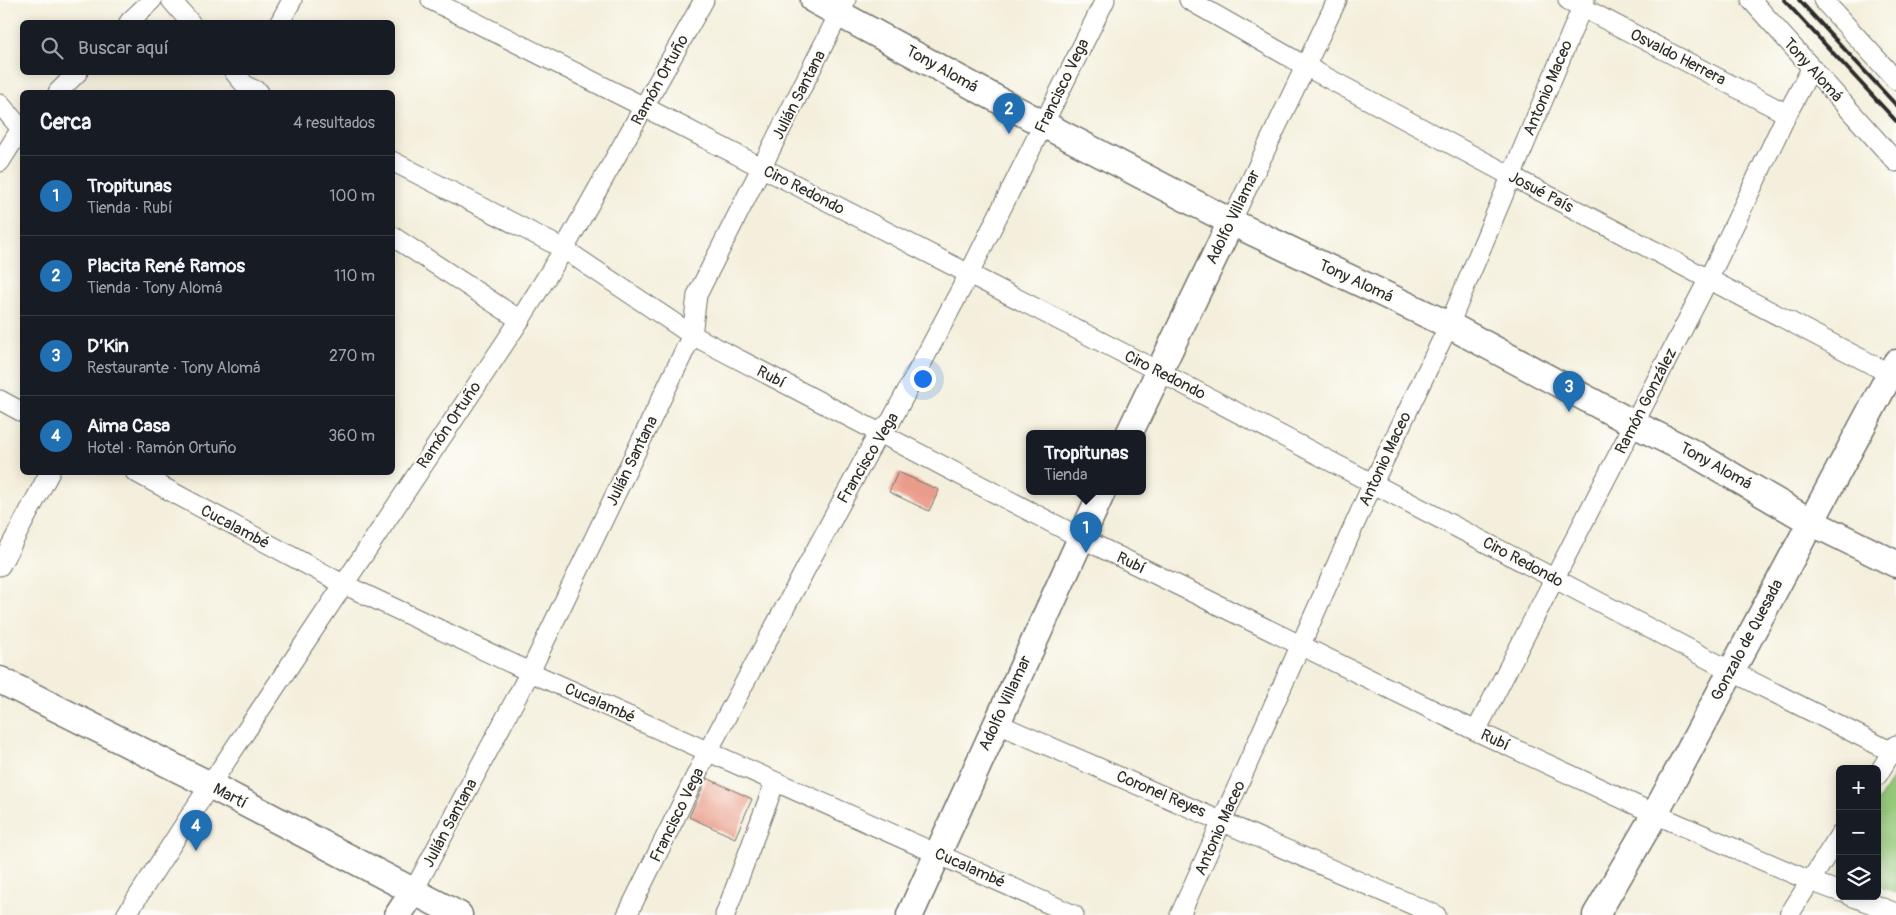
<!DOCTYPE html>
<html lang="es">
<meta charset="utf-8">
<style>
:root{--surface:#171b24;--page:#242831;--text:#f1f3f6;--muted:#9ea1a6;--line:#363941;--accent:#1f6fb2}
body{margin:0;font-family:Pangolin,sans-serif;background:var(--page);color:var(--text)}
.controls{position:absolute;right:15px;bottom:15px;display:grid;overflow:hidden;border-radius:8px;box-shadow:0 2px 12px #0003}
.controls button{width:45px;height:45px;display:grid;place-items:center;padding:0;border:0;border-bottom:1px solid var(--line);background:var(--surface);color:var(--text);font:25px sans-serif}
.you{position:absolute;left:922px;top:378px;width:18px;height:18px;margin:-12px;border:4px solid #fff;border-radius:50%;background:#1a73e8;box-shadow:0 0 0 8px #1a73e833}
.badge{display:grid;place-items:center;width:32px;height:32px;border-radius:50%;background:var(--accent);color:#fff;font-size:16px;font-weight:700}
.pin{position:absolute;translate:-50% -41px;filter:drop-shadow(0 1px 2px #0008)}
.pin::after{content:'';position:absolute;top:26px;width:18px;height:15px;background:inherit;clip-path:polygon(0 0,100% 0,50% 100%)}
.popup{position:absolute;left:1026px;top:430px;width:120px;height:65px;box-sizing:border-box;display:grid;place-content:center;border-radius:8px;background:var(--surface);filter:drop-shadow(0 1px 4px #0005);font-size:16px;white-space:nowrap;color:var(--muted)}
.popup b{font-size:19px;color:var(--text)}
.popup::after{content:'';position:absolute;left:50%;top:100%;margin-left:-10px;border:10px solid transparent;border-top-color:var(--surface)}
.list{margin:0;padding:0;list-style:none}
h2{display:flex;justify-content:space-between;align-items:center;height:65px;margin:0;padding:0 20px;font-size:21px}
h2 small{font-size:16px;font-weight:400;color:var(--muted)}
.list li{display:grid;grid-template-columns:32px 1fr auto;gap:15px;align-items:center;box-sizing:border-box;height:80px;padding:0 20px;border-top:1px solid var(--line)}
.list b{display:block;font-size:19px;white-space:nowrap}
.list p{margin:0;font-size:16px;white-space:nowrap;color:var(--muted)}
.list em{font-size:16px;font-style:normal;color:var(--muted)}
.icon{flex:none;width:28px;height:28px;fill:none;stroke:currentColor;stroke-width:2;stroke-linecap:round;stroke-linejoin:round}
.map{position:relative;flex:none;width:1896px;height:915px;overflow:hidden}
.search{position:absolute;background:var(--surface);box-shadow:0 2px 12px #0003;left:20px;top:20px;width:375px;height:55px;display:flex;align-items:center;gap:12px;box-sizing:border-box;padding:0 18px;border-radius:8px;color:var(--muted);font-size:19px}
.panel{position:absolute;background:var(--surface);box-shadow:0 2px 12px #0003;left:20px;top:90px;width:375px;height:385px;border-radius:8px}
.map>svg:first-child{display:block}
.green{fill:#93c778;stroke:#5f7952}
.building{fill:#ea9c8a}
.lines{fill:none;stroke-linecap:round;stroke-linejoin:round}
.street-casing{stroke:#717069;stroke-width:21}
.secondary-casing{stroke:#717069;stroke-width:29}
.street{stroke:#fff;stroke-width:19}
.secondary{stroke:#fff;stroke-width:26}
.rail{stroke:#2b2b2b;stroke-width:4}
.labels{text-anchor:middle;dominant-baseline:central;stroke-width:4;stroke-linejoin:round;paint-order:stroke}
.street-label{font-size:16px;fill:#2b2b2b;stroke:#fdfcf7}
</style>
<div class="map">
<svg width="1896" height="915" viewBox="0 0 1896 915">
<rect width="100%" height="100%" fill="#fdfcf7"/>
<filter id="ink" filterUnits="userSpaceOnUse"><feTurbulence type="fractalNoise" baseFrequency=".02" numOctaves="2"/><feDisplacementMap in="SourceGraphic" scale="10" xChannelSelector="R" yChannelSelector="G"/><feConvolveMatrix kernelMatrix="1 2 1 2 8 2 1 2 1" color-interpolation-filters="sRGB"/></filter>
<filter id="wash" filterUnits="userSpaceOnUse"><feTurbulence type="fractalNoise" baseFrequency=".0096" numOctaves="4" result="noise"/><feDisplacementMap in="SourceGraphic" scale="20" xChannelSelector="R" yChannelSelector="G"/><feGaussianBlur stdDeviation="1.12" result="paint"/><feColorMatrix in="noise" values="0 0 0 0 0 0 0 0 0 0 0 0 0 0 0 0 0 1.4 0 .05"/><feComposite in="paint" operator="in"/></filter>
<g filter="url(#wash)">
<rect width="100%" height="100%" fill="#f4efdc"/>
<polygon class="green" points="1896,772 1896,893 1877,885 1877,803"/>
<g id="blocks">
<g class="building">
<polygon points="898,472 939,490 929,511 889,492"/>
<polygon points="707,778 752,799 735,838 689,817"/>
</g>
</g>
</g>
<g filter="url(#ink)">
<use href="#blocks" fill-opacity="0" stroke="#717069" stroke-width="1"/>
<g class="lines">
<defs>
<g id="street">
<polyline points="171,0 190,22"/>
<polyline points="431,0 644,107 1158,371 1731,671 1896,754"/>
<polyline points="1189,0 1305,66 1511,176 1896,377"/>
<polyline points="1568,0 1787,114"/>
<polyline points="1751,0 1896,162"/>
<polyline points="1823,0 1896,80"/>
<polyline points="129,22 152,0"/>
<polyline points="280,22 292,0"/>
<polyline points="234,72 246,86 259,92"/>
<polyline points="58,92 78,72"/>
<polyline points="0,104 22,130"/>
<polyline points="392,161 564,249 692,335 1081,538 1476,731 1655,814 1810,881 1840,892"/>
<polyline points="0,162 22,127"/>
<polyline points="1231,222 1337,0"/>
<polyline points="392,236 520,320"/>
<polyline points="0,400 22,412"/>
<polyline points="135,472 343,584 530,672 1074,915"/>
<polyline points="0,566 50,472"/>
<polyline points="996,723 1436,915"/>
<polyline points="1476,731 1708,280 1787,114 1811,69"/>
<polyline points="1877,776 1896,745"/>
<polyline points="413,892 530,672 692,335 697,295 846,0"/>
<polyline points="1851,896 1896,913"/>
<polyline points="126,915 210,785 520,320 564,249 704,0"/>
<polyline points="627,915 708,751 878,434 891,421 969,274 1105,0"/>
<polyline points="725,915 775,782"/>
<polyline points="1180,915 1373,483 1449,325 1585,0"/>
<polyline points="1789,915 1840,834"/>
</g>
<g id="secondary">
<polyline points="814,0 1043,124 1231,222 1449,325 1634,424 1695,454 1811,522 1896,564"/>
<polyline points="1129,434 1231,222"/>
<polyline points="0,680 210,785 459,915"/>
<polyline points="398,915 413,892"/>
<polyline points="910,915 1102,492"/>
<polyline points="1596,915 1655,814 1896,363"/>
</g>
</defs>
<use href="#street" class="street-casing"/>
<use href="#secondary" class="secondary-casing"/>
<use href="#street" class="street"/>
<use href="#secondary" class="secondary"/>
<g class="rail">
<polyline points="1784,0 1896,121"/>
<polyline points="1799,0 1896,105"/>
</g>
</g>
</g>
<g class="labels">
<g class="street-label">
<text transform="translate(1678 57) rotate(27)">Osvaldo Herrera</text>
<text transform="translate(942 69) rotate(29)">Tony Alomá</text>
<text transform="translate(1813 70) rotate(48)">Tony Alomá</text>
<text transform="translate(660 80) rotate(-61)">Ramón Ortuño</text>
<text transform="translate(1062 86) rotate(-64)">Francisco Vega</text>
<text transform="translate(1548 88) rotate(-67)">Antonio Maceo</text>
<text transform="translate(799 95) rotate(-63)">Julián Santana</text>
<text transform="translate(804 190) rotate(27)">Ciro Redondo</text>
<text transform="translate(1541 192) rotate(28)">Josué País</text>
<text transform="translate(1233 217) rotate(-64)">Adolfo Villamar</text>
<text transform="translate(1356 281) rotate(25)">Tony Alomá</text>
<text transform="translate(1165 375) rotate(27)">Ciro Redondo</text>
<text transform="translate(771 377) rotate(28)">Rubí</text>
<text transform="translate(1646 401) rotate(-63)">Ramón González</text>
<text transform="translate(449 425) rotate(-56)">Ramón Ortuño</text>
<text transform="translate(868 458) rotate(-59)">Francisco Vega</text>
<text transform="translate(1385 459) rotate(-65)">Antonio Maceo</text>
<text transform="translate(632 461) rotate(-64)">Julián Santana</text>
<text transform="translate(1716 466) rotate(29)">Tony Alomá</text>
<text transform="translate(235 527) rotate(28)">Cucalambé</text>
<text transform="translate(1523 562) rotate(28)">Ciro Redondo</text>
<text transform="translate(1131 563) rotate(26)">Rubí</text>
<text transform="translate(1747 640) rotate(-62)">Gonzalo de Quesada</text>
<text transform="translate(600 703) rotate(24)">Cucalambé</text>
<text transform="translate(1005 703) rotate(-65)">Adolfo Villamar</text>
<text transform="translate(1495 740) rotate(25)">Rubí</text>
<text transform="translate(1161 794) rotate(23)">Coronel Reyes</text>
<text transform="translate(230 796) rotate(28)">Martí</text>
<text transform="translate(677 815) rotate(-64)">Francisco Vega</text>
<text transform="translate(450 823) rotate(-62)">Julián Santana</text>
<text transform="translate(1220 828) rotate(-66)">Antonio Maceo</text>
<text transform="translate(970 868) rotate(24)">Cucalambé</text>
</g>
</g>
</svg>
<div class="controls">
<button>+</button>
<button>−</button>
<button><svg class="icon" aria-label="layers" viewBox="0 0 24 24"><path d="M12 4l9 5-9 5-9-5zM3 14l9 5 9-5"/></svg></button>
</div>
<div class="you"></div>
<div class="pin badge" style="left:1086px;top:553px">1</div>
<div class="popup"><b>Tropitunas</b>Tienda</div>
<div class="pin badge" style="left:1009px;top:134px">2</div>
<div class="pin badge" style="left:1569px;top:412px">3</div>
<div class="pin badge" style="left:196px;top:851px">4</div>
<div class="search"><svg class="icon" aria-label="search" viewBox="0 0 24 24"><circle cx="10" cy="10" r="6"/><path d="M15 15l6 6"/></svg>Buscar aquí</div>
<section class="panel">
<h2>Cerca<small>4 resultados</small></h2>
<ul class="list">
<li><span class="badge">1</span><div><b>Tropitunas</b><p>Tienda · Rubí</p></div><em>100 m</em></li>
<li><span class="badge">2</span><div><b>Placita René Ramos</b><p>Tienda · Tony Alomá</p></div><em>110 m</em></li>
<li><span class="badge">3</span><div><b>D’Kin</b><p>Restaurante · Tony Alomá</p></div><em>270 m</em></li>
<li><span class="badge">4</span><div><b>Aima Casa</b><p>Hotel · Ramón Ortuño</p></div><em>360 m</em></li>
</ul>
</section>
</div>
